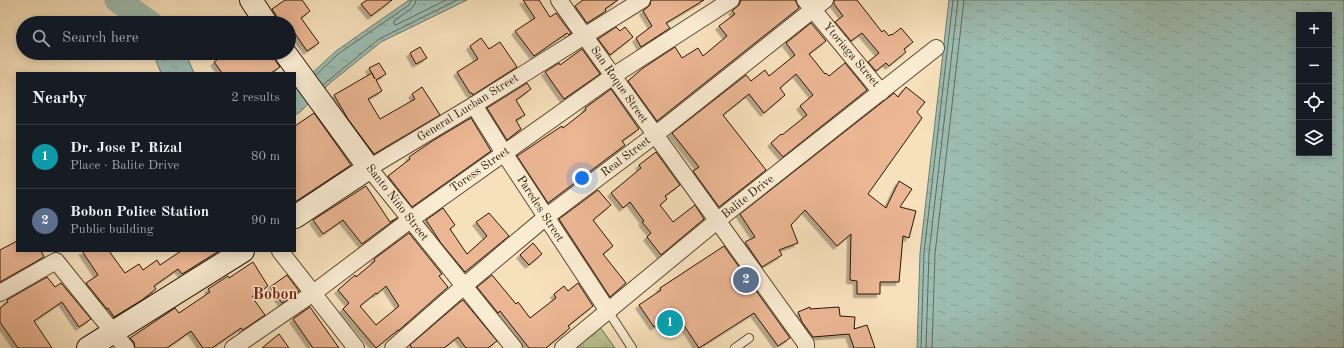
<!DOCTYPE html>
<meta charset="utf-8">
<style>
:root{--surface:#171b24;--page:#242831;--text:#f1f3f6;--muted:#9ea1a6;--line:#363941;--accent:#1a73e8}
body{margin:0;font-family:"Old Standard TT",serif;background:var(--page);color:var(--text)}
.controls{position:absolute;right:12px;top:12px;display:grid;overflow:hidden;border-radius:0px;box-shadow:0 2px 10px #0003}
.controls button{width:36px;height:36px;display:grid;place-items:center;padding:0;border:0;border-bottom:1px solid var(--line);background:var(--surface);color:var(--text);font:20px sans-serif}
.you{position:absolute;left:582px;top:178px;width:14px;height:14px;margin:-10px;border:3px solid #fff;border-radius:50%;background:#1a73e8;box-shadow:0 0 0 6px #1a73e833}
.badge{display:grid;place-items:center;width:26px;height:26px;border-radius:50%;background:var(--accent);color:#fff;font-size:13px;font-weight:700}
.pin{position:absolute;translate:-50% -50%;border:2px solid #fff;box-shadow:0 1px 4px #0006}
.list{margin:0;padding:0;list-style:none}
h2{display:flex;justify-content:space-between;align-items:center;height:52px;margin:0;padding:0 16px;font-size:17px}
h2 small{font-size:13px;font-weight:400;color:var(--muted)}
.list li{display:grid;grid-template-columns:26px 1fr auto;gap:12px;align-items:center;box-sizing:border-box;height:64px;padding:0 16px;border-top:1px solid var(--line)}
.list b{display:block;font-size:15px;white-space:nowrap}
.list p{margin:0;font-size:13px;white-space:nowrap;color:var(--muted)}
.list em{font-size:13px;font-style:normal;color:var(--muted)}
.icon{flex:none;width:22px;height:22px;fill:none;stroke:currentColor;stroke-width:2;stroke-linecap:round;stroke-linejoin:round}
.map{position:relative;flex:none;width:1344px;height:348px;overflow:hidden}
.search{position:absolute;background:var(--surface);box-shadow:0 2px 10px #0003;left:16px;top:16px;width:280px;height:44px;display:flex;align-items:center;gap:10px;box-sizing:border-box;padding:0 14px;border-radius:22px;color:var(--muted);font-size:15px}
.panel{position:absolute;background:var(--surface);box-shadow:0 2px 10px #0003;left:16px;top:72px;width:280px;height:180px;border-radius:0px}
.map>svg:first-child{display:block}
.park{fill:url(#park-tufts);stroke:#706d4c}
.water{fill:url(#water-ripples);stroke:#6e7a6d;fill-rule:evenodd}
.lines{fill:none;stroke-linecap:round;stroke-linejoin:round}
.shore{stroke:#626a5c;stroke-width:1}
.river{stroke:#9dbdb3;stroke-width:25}
.building{fill:#ebb694;stroke:#281605;fill-rule:evenodd;filter:url(#shadow)}
.lane-casing{stroke:#5c4933;stroke-width:10}
.street-casing{stroke:#5c4933;stroke-width:18}
.secondary-casing{stroke:#281605;stroke-width:24}
.lane{stroke:#faecd3;stroke-width:8}
.street{stroke:#faecd3;stroke-width:16}
.secondary{stroke:#faecd3;stroke-width:22}
.labels{text-anchor:middle;dominant-baseline:central;stroke-width:3;stroke-linejoin:round;paint-order:stroke}
.street-label{font-size:12px;fill:#281605;stroke:#faecd3}
.district-label{font-size:16px;font-weight:bold;fill:#7a1f14;stroke:#faecd3}
</style>
<div class="map">
<svg width="1344" height="348" viewBox="0 0 1344 348">
<defs>
<pattern id="park-tufts" width="24" height="20" patternUnits="userSpaceOnUse"><rect width="24" height="20" fill="#b8c494"/><path d="M3 7l-1-3M5 7V3M7 7l1-3M15 17l-1-3M17 17v-4M19 17l1-3" fill="none" stroke="#9ea87e"/></pattern>
<pattern id="water-ripples" width="26" height="14" patternUnits="userSpaceOnUse"><rect width="26" height="14" fill="#9dbdb3"/><path d="M2 4q2-2 4 0t4 0M15 11q2-2 4 0t4 0" fill="none" stroke="#87a298"/></pattern>
<filter id="shadow"><feDropShadow dx="-3.5" dy="3.5" stdDeviation="0" flood-color="#0004"/></filter>
</defs>
<rect width="100%" height="100%" fill="#f7e1bc"/>
<filter id="stains"><feTurbulence type="fractalNoise" baseFrequency=".005" numOctaves="4"/><feColorMatrix values="0 0 0 0 .2 0 0 0 0 .09 0 0 0 0 .02 0 0 0 .5 -.17"/></filter>
<radialGradient id="worn" r=".72"><stop offset=".6" stop-color="#630" stop-opacity="0"/><stop offset="1" stop-color="#630" stop-opacity=".3"/></radialGradient>
<polygon class="park" points="600,327 615,348 575,348"/>
<g class="water">
<polygon points="409,0 467,0 381,42 330,83 300,112 295,115 295,89 336,51"/>
<path d="M949 0H1344V348H917L920 253ZM1299 15H1329V153H1299Z"/>
<polygon points="153,53 183,53 187,57 194,73 161,73"/>
</g>
<g class="lines">
<g class="shore">
<polyline points="416,0 415,4 412,8 394,21 394,24 396,25 446,0"/>
<polyline points="316,75 338,54 409,5 411,0"/>
<polyline points="323,85 379,39 457,0"/>
<polyline points="921,348 924,253 953,0"/>
<polyline points="926,348 929,253 958,0"/>
<polyline points="932,348 935,254 964,0"/>
</g>
<polyline class="river" points="117,0 150,23"/>
</g>
<g class="building">
<polygon points="285,0 302,0 310,11 301,18 319,43 307,51 289,25 289,23 281,23 272,9"/>
<polygon points="367,0 392,0 371,16 361,4"/>
<polygon points="523,0 539,0 550,17 556,13 571,33 569,35 567,33 534,56 515,31 535,18"/>
<polygon points="583,0 618,0 605,9 606,11 587,23 575,6"/>
<polygon points="651,0 704,0 666,23 670,28 641,47 636,38 652,26 643,11 650,5"/>
<polygon points="741,0 795,0 799,8 657,121 628,81 643,68 675,47 682,58 698,48 703,56 727,36 719,26 735,14 732,11 739,5"/>
<polygon points="834,0 857,0 882,32 884,30 889,36 891,34 892,35 901,28 913,42 904,49 906,52 889,66 886,63 876,71 868,62 879,53 862,33 851,41 835,22 843,16 834,4"/>
<polygon points="811,23 826,41 809,54 825,74 826,73 829,76 845,63 867,90 783,157 771,143 781,134 782,135 807,115 800,106 813,95 796,74 780,88 785,95 764,113 749,94 723,115 766,170 719,207 693,171 699,167 672,133 746,75 751,81 765,70 769,76 795,55 786,43"/>
<polygon points="616,27 620,31 625,27 633,37 610,55 598,39"/>
<polygon points="481,38 489,49 500,42 517,67 473,95 472,93 470,93 457,72 478,59 470,46"/>
<polygon points="420,47 427,58 416,64 410,53"/>
<polygon points="582,49 600,74 564,99 545,72 559,63 560,65"/>
<polygon points="227,53 273,53 275,60 280,67 271,73 222,73 214,62"/>
<polygon points="379,63 386,74 376,80 382,91 368,99 380,119 415,99 412,94 422,87 440,115 374,154 348,119 334,95 372,73 375,79 369,68"/>
<polygon points="527,83 531,89 516,100 525,115 516,120 521,129 507,140 487,108"/>
<polygon points="906,87 925,102 917,112 922,118 868,194 886,208 899,181 912,189 900,207 916,211 909,238 903,236 899,282 880,282 880,294 857,294 857,281 850,280 851,234 837,246 805,210 791,225 798,243 779,250 782,255 762,267 745,242 755,237 740,214 894,93 898,97"/>
<polygon points="611,89 639,129 622,141 625,145 548,203 517,156 562,126 563,128 586,110 585,108"/>
<polygon points="314,113 351,165 295,202 295,126"/>
<polygon points="471,118 491,151 412,207 388,176 410,159 409,157 434,140"/>
<polygon points="656,152 680,185 665,196 667,199 660,205 673,222 695,205 704,219 661,255 647,237 651,233 642,222 644,221 630,202 623,208 611,193 641,168 639,165"/>
<polygon points="366,186 390,222 397,218 362,244 343,220 323,234 313,220"/>
<polygon points="598,190 611,205 593,220 613,246 603,254 626,283 610,297 559,219"/>
<polygon points="443,208 455,225 450,229 467,254 487,236 476,222 489,213 509,236 465,272 441,243 426,220"/>
<path d="M409 233 442 274 439 276 448 287 398 331V330L376 348 343 309 349 303 338 290 355 275 356 277 375 261 374 259ZM386 286 399 306 376 325 360 306 376 293 377 294Z"/>
<polygon points="17,241 17,251 41,251 44,257 0,282 0,250"/>
<polygon points="533,243 542,254 529,265 520,255"/>
<polygon points="724,246 790,338 778,346 754,313 699,348 675,312 654,327 639,305 661,290 660,288"/>
<polygon points="82,251 109,251 125,273 139,264 143,270 157,260 160,265 181,251 219,251 182,274 178,269 154,286 156,289 142,300 114,317 108,308 107,309 86,283 98,275"/>
<polygon points="253,262 268,286 252,297 265,315 243,330 241,328 212,348 203,348 191,331 167,348 135,348 134,342 130,338 175,308 179,313 210,292 208,289 228,276 229,278"/>
<polygon points="287,275 299,291 282,303 270,287"/>
<polygon points="492,275 516,304 518,302 530,318 556,298 554,294 564,286 568,291 578,283 593,306 568,326 570,328 546,348 529,348 500,311 498,313 477,287"/>
<polygon points="47,277 55,287 61,283 91,319 79,327 62,302 34,321 52,348 18,348 0,322 0,308 8,302 7,300"/>
<polygon points="463,300 497,341 488,348 466,348 458,337 444,348 412,348 410,345 460,302"/>
<polygon points="310,307 339,348 313,348 293,319"/>
<polygon points="810,307 810,309 839,307 840,316 855,317 854,329 867,325 875,348 854,348 849,334 813,337 802,322 798,312"/>
<polygon points="279,334 289,348 262,348"/>
</g>
<g class="lines">
<defs>
<g id="lane">
<polyline points="608,311 632,348"/>
<polyline points="735,348 749,338"/>
</g>
<g id="street">
<path d="M559 0C640 115 724 229 806 344V348"/>
<polyline points="805,0 881,92"/>
<polyline points="474,105 504,153 608,311"/>
<polyline points="280,251 356,348"/>
<polyline points="0,293 56,261 126,348"/>
<polyline points="233,348 312,294 410,220 613,76 731,0"/>
<polyline points="393,348 464,286 546,217 655,135 825,0"/>
<polyline points="514,348 369,168 474,105 642,0"/>
<polyline points="563,348 718,220 936,48"/>
</g>
<g id="secondary">
<polyline points="251,0 266,23"/>
<polyline points="285,53 369,168 295,217"/>
<polyline points="88,348 243,251"/>
</g>
</defs>
<use href="#lane" class="lane-casing"/>
<use href="#street" class="street-casing"/>
<use href="#secondary" class="secondary-casing"/>
<use href="#lane" class="lane"/>
<use href="#street" class="street"/>
<use href="#secondary" class="secondary"/>
</g>
<g class="labels">
<g class="street-label">
<text transform="translate(851 55) rotate(50)">Ytoriaga Street</text>
<text transform="translate(619 85) rotate(55)">San Roque Street</text>
<text transform="translate(468 108) rotate(-32)">General Lucban Street</text>
<text transform="translate(626 157) rotate(-37)">Real Street</text>
<text transform="translate(480 170) rotate(-35)">Toress Street</text>
<text transform="translate(748 197) rotate(-38)">Balite Drive</text>
<text transform="translate(397 203) rotate(52)">Santo Niño Street</text>
<text transform="translate(540 209) rotate(57)">Paredes Street</text>
</g>
<g class="district-label">
<text x="275" y="295">Bobon</text>
</g>
</g>
<rect width="100%" height="100%" filter="url(#stains)"/>
<rect width="100%" height="100%" fill="url(#worn)"/>
</svg>
<div class="controls">
<button>+</button>
<button>−</button>
<button><svg class="icon" aria-label="locate" viewBox="0 0 24 24"><circle cx="12" cy="12" r="6"/><path d="M12 2v4M12 18v4M2 12h4M18 12h4"/></svg></button>
<button><svg class="icon" aria-label="layers" viewBox="0 0 24 24"><path d="M12 4l9 5-9 5-9-5zM3 14l9 5 9-5"/></svg></button>
</div>
<div class="you"></div>
<div class="pin badge" style="left:670px;top:323px;background:#0f9aa8">1</div>
<div class="pin badge" style="left:746px;top:280px;background:#5c6f8a">2</div>
<div class="search"><svg class="icon" aria-label="search" viewBox="0 0 24 24"><circle cx="10" cy="10" r="6"/><path d="M15 15l6 6"/></svg>Search here</div>
<section class="panel">
<h2>Nearby<small>2 results</small></h2>
<ul class="list">
<li><span class="badge" style="background:#0f9aa8">1</span><div><b>Dr. Jose P. Rizal</b><p>Place · Balite Drive</p></div><em>80 m</em></li>
<li><span class="badge" style="background:#5c6f8a">2</span><div><b>Bobon Police Station</b><p>Public building</p></div><em>90 m</em></li>
</ul>
</section>
</div>
